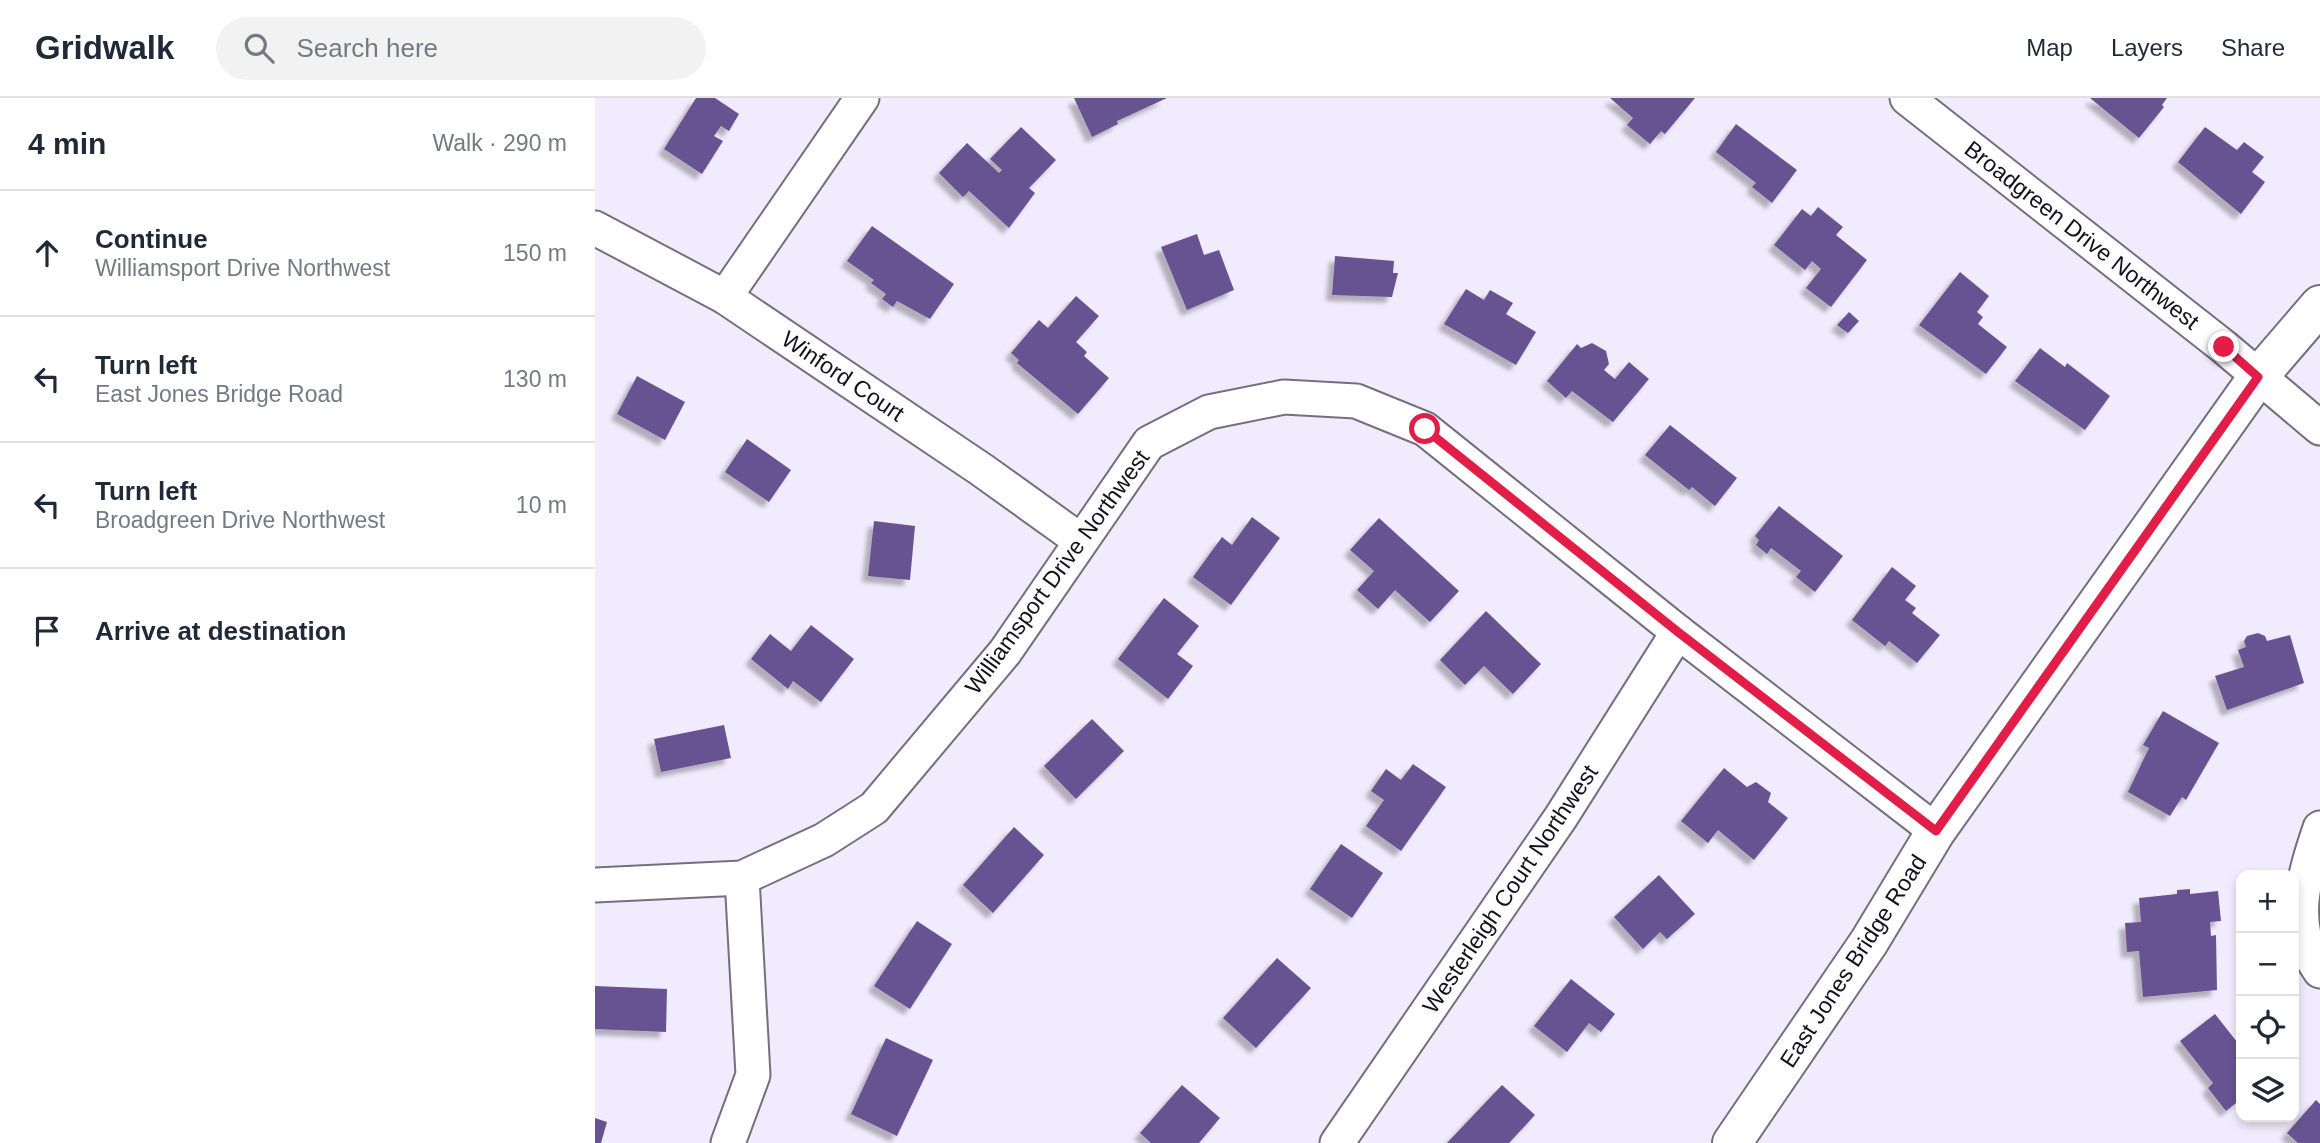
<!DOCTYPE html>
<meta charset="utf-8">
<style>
:root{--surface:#fff;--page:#f2f2f3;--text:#1f2937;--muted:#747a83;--line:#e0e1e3}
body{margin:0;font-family:Helvetica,sans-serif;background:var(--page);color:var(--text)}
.controls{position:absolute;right:21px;bottom:21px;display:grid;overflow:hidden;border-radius:14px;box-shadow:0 4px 10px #0003}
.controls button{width:63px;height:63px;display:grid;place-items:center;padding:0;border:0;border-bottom:2px solid var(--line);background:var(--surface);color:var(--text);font:35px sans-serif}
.stop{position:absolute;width:21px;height:21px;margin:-16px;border:5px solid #e11d48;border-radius:50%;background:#fff}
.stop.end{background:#e11d48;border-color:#fff;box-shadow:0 2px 7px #0008}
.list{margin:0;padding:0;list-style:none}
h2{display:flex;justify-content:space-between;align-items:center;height:91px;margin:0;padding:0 28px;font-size:30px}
h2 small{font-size:23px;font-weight:400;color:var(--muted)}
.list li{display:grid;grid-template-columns:46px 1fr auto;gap:21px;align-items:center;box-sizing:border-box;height:126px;padding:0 28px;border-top:2px solid var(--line)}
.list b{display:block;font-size:26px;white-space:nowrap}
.list p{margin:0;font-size:23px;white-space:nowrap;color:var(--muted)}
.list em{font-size:23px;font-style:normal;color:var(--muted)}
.icon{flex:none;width:38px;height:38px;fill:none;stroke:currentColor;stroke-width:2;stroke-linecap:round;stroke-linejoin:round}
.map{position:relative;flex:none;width:1725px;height:1045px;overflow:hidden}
header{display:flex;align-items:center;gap:42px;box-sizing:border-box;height:98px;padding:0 35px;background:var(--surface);border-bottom:2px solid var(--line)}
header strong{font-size:33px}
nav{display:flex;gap:38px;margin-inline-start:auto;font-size:24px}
.search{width:490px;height:63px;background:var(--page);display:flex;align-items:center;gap:18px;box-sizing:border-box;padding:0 24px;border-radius:38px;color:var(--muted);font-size:26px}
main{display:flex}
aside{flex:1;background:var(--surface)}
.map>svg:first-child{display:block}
.building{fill:#685292;filter:url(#shadow)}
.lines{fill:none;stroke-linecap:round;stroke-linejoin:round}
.minor-casing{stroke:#746f7e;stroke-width:37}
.tertiary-casing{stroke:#746f7e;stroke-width:42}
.minor{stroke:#fff;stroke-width:33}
.tertiary{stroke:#fff;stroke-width:38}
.route{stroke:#e11d48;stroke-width:9}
.labels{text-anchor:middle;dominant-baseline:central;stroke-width:7;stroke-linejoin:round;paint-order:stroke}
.street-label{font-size:23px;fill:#131117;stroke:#fdfcff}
</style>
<header>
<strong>Gridwalk</strong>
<div class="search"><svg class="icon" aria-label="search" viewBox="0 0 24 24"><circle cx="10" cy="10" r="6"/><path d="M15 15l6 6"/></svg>Search here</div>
<nav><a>Map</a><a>Layers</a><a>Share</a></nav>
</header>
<main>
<aside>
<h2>4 min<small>Walk · 290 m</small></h2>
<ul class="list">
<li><svg class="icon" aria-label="ahead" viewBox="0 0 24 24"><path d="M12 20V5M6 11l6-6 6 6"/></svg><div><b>Continue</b><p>Williamsport Drive Northwest</p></div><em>150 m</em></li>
<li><svg class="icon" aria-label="left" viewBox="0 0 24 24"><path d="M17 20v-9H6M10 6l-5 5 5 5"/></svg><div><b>Turn left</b><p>East Jones Bridge Road</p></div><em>130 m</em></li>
<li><svg class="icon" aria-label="left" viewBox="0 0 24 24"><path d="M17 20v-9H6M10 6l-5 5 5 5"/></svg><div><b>Turn left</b><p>Broadgreen Drive Northwest</p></div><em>10 m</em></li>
<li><svg class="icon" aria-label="arrive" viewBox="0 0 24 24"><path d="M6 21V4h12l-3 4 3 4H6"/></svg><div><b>Arrive at destination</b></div></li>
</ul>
</aside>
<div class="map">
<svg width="1725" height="1045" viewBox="0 0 1725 1045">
<defs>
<filter id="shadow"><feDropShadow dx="-6" dy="6" stdDeviation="2" flood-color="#0004"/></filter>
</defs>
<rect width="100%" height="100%" fill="#f1ecfd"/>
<g class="building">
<polygon points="101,0 120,0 144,16 134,33 126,28 119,38 128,43 107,76 69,51"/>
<polygon points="479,0 572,0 522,23 523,26 497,39"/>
<polygon points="1015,0 1100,0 1070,36 1066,33 1055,46 1032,27 1038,20"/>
<polygon points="1495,0 1572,0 1567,7 1569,9 1544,40"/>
<polygon points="1141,26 1202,72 1177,105 1157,89 1161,85 1121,54"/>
<polygon points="426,29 461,62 434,90 440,95 414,130 374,93 368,99 344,75 372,45 404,75 407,72 395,61"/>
<polygon points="1610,29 1642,52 1649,44 1669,59 1657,74 1670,84 1646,116 1583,64"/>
<polygon points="1223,109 1248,129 1241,137 1272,162 1236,209 1211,190 1226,171 1217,163 1210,172 1179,147 1207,111 1216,118"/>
<polygon points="277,128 359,186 335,221 302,203 298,209 287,201 291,196 276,185 279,182 252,163"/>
<polygon points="602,136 609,157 624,152 639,192 592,212 566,149"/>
<polygon points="740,158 799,163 798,175 803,175 797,199 737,197"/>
<polygon points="1365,174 1394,198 1382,214 1388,219 1383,226 1412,249 1391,276 1324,227"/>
<polygon points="871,191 889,202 895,192 918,205 911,216 941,234 921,267 849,226"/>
<polygon points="481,198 504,218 481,244 492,254 489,258 514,280 483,316 422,265 424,262 416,255 444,222 453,230"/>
<polygon points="1254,214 1264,223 1253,235 1242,227"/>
<polygon points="997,245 1011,253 1014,266 1009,272 1020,281 1034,264 1054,281 1018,324 977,293 971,300 952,283 982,246 986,250"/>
<polygon points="1445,250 1470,269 1472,265 1515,298 1490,332 1420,283"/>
<polygon points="42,278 90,304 70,342 22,316"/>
<polygon points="1075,327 1142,380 1120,408 1097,389 1094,392 1050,357"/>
<polygon points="152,341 196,372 174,404 130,374"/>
<polygon points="1184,408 1248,458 1220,494 1201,479 1206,473 1176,450 1172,456 1161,447 1164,442 1160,438"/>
<polygon points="657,419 685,440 636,507 598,479 627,439 637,447"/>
<polygon points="784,420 864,493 835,524 800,492 783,511 762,492 779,473 755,452"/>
<polygon points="279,423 320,428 315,482 273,478"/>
<polygon points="1297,469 1321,488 1310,502 1321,510 1317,515 1345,537 1322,565 1294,543 1290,548 1257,522"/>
<polygon points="569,500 604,528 582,556 598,568 573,601 523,561"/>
<polygon points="891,513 946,566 918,596 889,568 870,587 845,562"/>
<polygon points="216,527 259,561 226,604 198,583 193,591 156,561 175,536 196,553"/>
<polygon points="1663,535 1670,538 1672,543 1695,537 1709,585 1632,612 1620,578 1649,569 1643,552 1651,549 1649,543 1652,538"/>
<polygon points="1568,613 1624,645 1591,702 1587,699 1575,718 1533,694 1554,650 1548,647"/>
<polygon points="497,621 529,653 481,701 449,668"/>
<polygon points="129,627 136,660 66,674 59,641"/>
<polygon points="818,666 851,689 806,753 771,728 789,702 776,693 791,671 806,682"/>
<polygon points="1129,670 1152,689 1161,684 1176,695 1173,704 1193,720 1159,762 1123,732 1113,745 1086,723"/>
<polygon points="419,729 449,757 398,815 368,787"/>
<polygon points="746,746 788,775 757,820 715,791"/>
<polygon points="1064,777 1100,816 1072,841 1065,834 1048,851 1019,819"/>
<polygon points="1595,791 1595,796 1623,793 1626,823 1615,824 1616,838 1621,837 1622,892 1548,899 1544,853 1532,854 1530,825 1546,824 1544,800 1582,796 1582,792"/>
<polygon points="322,823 357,846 315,911 279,888"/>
<polygon points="682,860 716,890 661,950 628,920"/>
<polygon points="976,881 1020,916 1006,934 994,925 972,954 939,928"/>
<polygon points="0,888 72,891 71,934 0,931"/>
<polygon points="1620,916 1646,949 1646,1001 1631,1013 1613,990 1618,985 1585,943"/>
<polygon points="291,940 338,962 302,1038 256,1016"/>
<polygon points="587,987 625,1020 604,1045 556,1045 545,1035"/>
<polygon points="907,987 940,1017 914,1045 852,1045"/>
<polygon points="1721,1002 1725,1006 1725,1045 1703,1045 1692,1035"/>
<polygon points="0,1020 12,1024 6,1045 0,1045"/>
</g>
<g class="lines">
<defs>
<g id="minor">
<polyline points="1312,0 1629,249 1725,330"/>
<polyline points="0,130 130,199 387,372 486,443"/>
<polyline points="130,199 267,0"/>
<path d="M1725 730C1709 777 1693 829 1725 873"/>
<polyline points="0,787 147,780 229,742 279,710 410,554 554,345 614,314 689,299 761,303 830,331 1083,534 1341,733"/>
<polyline points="133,1045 158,977 147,780"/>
<polyline points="742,1045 966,719 1083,534"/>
</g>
<polyline id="tertiary" points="1137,1045 1274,844 1341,733 1663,279 1725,207"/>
</defs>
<use href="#minor" class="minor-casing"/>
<use href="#tertiary" class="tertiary-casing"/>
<use href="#minor" class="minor"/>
<use href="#tertiary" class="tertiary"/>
</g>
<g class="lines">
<polyline class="route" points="830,331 1083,534 1341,733 1663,279 1629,249"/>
</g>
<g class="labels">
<g class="street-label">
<text transform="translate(1487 137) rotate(38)">Broadgreen Drive Northwest</text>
<text transform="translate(248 278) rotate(34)">Winford Court</text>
<text transform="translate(462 474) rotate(-54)">Williamsport Drive Northwest</text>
<text transform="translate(915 791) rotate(-56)">Westerleigh Court Northwest</text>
<text transform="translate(1258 863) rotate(-57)">East Jones Bridge Road</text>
</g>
</g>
</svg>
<div class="controls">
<button>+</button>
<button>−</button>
<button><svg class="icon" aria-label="locate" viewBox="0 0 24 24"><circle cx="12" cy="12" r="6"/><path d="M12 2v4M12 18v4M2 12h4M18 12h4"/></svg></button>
<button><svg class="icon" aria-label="layers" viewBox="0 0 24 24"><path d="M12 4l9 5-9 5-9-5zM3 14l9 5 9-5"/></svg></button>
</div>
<div class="stop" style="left:830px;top:331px"></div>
<div class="stop end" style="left:1629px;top:249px"></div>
</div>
</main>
